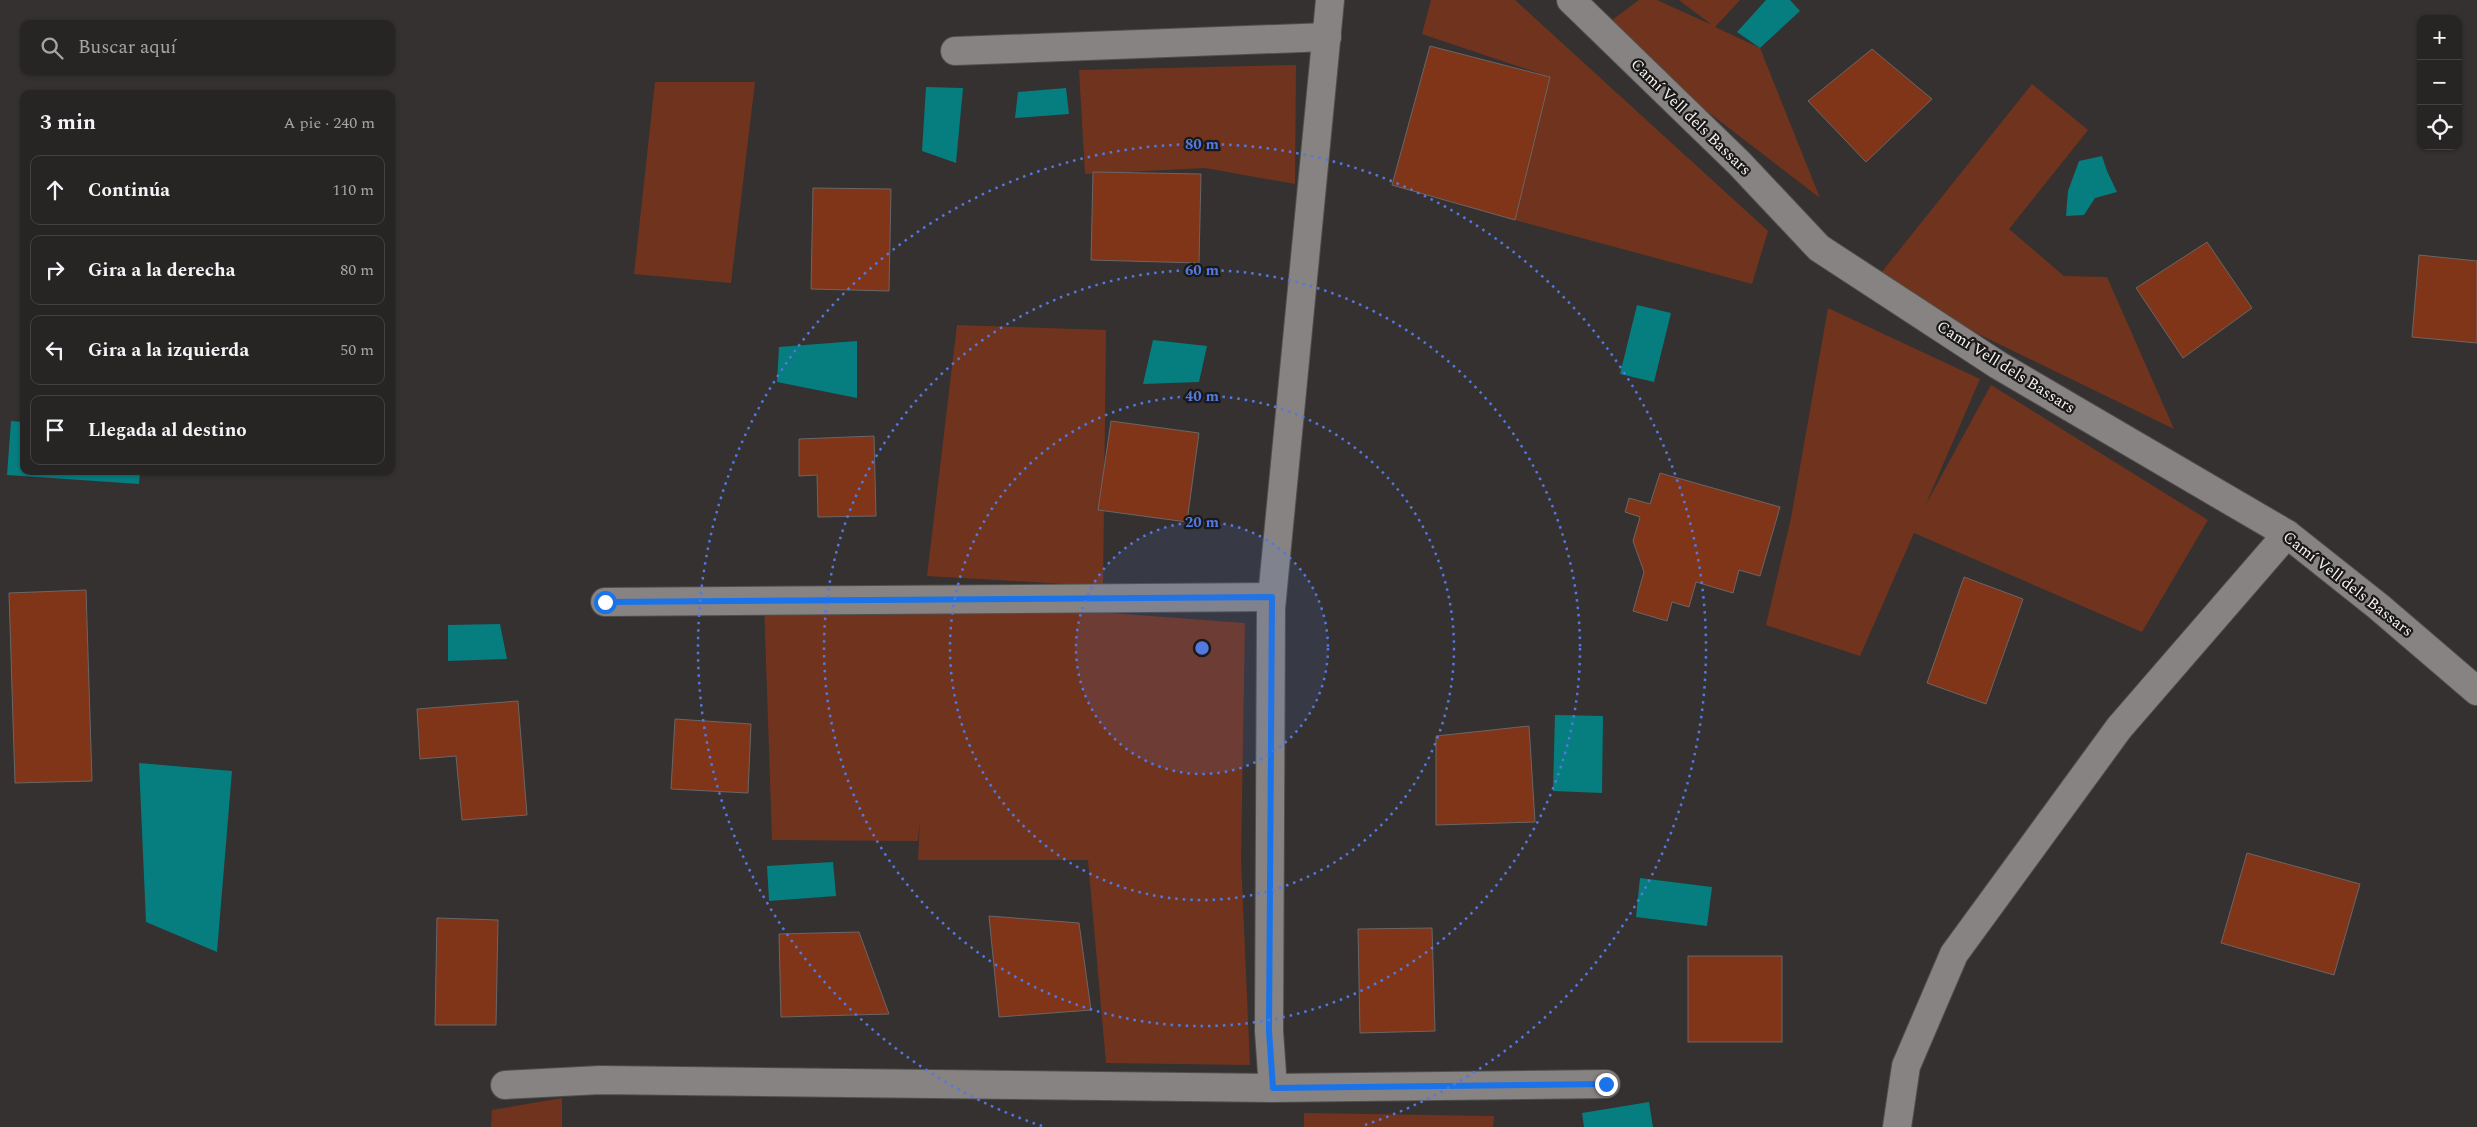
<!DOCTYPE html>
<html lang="es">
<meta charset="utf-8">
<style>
:root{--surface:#272524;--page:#333131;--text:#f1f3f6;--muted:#a4a5a6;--line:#434241}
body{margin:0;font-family:Spectral,serif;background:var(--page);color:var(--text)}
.controls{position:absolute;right:15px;top:15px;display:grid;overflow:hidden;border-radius:10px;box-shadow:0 1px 4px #0004}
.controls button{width:45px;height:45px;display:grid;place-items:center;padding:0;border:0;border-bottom:1px solid var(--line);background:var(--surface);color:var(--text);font:25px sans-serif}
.stop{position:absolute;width:15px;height:15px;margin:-11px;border:4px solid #1a73e8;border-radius:50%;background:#fff}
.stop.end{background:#1a73e8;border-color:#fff;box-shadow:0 1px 5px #0008}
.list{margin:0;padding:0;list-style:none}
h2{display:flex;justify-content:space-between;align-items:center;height:65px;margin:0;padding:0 20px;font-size:21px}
h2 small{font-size:16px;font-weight:400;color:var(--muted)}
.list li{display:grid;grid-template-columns:32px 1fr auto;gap:15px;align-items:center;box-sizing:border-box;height:70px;margin:0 10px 10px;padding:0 10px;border:1px solid var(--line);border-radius:10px}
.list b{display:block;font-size:19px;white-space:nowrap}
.list em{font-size:16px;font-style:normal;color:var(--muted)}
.icon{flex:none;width:28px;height:28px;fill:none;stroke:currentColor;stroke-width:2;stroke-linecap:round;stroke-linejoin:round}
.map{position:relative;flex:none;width:2477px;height:1127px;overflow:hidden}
.search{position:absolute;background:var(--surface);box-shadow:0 1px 4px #0004;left:20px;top:20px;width:375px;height:55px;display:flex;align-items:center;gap:12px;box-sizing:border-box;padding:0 18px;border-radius:10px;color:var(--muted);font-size:19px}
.panel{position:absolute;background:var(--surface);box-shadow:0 1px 4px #0004;left:20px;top:90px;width:375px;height:385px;border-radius:10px}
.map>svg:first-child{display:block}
.green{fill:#70341e}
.water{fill:#067d7f}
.building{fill:#813518;stroke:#6a6665}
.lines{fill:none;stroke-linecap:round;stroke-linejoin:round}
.minor-casing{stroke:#504e4d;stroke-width:30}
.minor{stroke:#878382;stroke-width:28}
.route{stroke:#1a73e8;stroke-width:6}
.ring{fill:none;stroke:#5378df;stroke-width:2.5;stroke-dasharray:2.5 5}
.labels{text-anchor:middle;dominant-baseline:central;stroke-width:4.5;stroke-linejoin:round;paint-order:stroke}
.street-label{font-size:16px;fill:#f6f4f3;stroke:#1a1918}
.centre{fill:#5378df;stroke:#1a1918;stroke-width:2.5}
.ring-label{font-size:15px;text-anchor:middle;font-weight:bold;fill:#5378df;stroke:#1a1918;stroke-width:4.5;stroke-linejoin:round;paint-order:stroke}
</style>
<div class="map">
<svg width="2477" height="1127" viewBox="0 0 2477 1127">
<rect width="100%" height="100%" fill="#343130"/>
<g class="green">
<polygon points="1431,0 1515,0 1768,231 1752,284 1515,220 1550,77 1422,34"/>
<polygon points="1639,0 1657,0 1712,25 1679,0 1740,0 1715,27 1760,48 1820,198 1600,29"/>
<polygon points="1296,65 1295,184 1205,168 1085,174 1079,70"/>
<polygon points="655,82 755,82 731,283 634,274"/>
<polygon points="2032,84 2088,130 2009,229 2064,276 2107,277 2174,429 1873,283"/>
<polygon points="1828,308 1980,379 1925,506 1991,385 2208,520 2142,632 1914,533 1860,656 1766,625 1791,518"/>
<polygon points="957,325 1106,330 1103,586 927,576"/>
<polygon points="933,600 1245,623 1241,860 1250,1065 1106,1063 1088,860 918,860 920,820 918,841 772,840 764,601"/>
<polygon points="562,1098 562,1127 491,1127 492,1110"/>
<polygon points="1304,1113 1494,1116 1493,1127 1304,1127"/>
</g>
<g class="water">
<polygon points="1766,0 1790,0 1800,11 1760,48 1737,32"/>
<polygon points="926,87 963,88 956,163 922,151"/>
<polygon points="1066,88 1069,114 1015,118 1018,92"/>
<polygon points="2102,156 2107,171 2117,192 2095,198 2084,215 2066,216 2068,191 2079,161"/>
<polygon points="1637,305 1671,313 1654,382 1620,374"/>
<polygon points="1153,340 1207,346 1199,382 1143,384"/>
<polygon points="857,341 857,398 777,382 779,347"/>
<polygon points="11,421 24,422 24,471 140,471 139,484 7,475"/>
<polygon points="500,624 507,659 448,661 448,625"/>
<polygon points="1555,715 1603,716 1602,793 1553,791"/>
<polygon points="139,763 232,771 217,952 146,922"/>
<polygon points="833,862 836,896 769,901 767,866"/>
<polygon points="1640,878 1712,887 1707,926 1636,917"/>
<polygon points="1649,1102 1653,1127 1584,1127 1582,1113"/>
</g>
<g class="building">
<polygon points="1430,46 1550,77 1515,220 1392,185"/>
<polygon points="1872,49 1932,99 1866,162 1808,101"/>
<polygon points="1093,172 1201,174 1199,263 1091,260"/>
<polygon points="813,188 891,189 889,291 811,289"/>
<polygon points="2207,242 2252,308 2183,358 2136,288"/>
<polygon points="2419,255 2477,261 2477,343 2412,337"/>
<polygon points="1111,421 1199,433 1187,522 1098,510"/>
<polygon points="874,436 876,516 818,517 817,475 799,476 799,439"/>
<polygon points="1660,473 1780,507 1760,576 1739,570 1733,593 1696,582 1689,607 1672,602 1667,621 1633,611 1644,572 1633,541 1640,517 1625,512 1629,498 1650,504"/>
<polygon points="1964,577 2023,599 1986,704 1927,683"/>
<polygon points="86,590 92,781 15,783 9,593"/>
<polygon points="518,701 527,815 462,820 456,756 420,759 417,709"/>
<polygon points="675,719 751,724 748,793 671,789"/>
<polygon points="1529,726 1535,822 1436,825 1436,736"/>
<polygon points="2247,853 2360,884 2334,975 2221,943"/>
<polygon points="989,916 1079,923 1091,1010 999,1017"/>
<polygon points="437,918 498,920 496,1025 435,1025"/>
<polygon points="1432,928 1435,1031 1360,1033 1358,929"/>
<polygon points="859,932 889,1014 781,1017 779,934"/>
<rect x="1688" y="956" width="94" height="86"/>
</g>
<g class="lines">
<defs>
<g id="minor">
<polyline points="1571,0 1739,163 1819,248 1998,365 2287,534 2379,607 2477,691"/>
<polyline points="955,51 1327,37"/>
<polyline points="605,602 1272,597"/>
<polyline points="505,1085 600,1080 1273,1088 1606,1084"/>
<polyline points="1273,1088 1269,1031 1271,608 1330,0"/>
<polyline points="1897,1127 1906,1066 1954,954 2119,728 2287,534"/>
</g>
</defs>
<use href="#minor" class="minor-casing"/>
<use href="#minor" class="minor"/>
</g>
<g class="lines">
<polyline class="route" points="605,602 1272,597 1269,1031 1273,1088 1606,1084"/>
</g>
<circle cx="1202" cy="648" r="126" fill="#5378df" fill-opacity=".12"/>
<g class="ring">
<circle cx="1202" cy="648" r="126"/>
<circle cx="1202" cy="648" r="252"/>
<circle cx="1202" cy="648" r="378"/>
<path d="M1042 1126A504 504 0 1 1 1362 1126"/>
</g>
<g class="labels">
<g class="street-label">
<text transform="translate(1691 117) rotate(44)">Camí Vell dels Bassars</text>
<text transform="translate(2006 367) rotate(32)">Camí Vell dels Bassars</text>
<text transform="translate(2348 584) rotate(38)">Camí Vell dels Bassars</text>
</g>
</g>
<circle cx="1202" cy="648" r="8" class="centre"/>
<g class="ring-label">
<text x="1202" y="149">80 m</text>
<text x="1202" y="275">60 m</text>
<text x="1202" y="401">40 m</text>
<text x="1202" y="527">20 m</text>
</g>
</svg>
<div class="controls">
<button>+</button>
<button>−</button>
<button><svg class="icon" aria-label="locate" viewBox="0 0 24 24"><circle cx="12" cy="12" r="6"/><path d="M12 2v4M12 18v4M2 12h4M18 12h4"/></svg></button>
</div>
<div class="stop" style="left:605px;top:602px"></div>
<div class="stop end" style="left:1606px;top:1084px"></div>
<div class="search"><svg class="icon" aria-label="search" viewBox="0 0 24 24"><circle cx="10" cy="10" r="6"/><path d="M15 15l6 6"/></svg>Buscar aquí</div>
<section class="panel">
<h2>3 min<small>A pie · 240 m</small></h2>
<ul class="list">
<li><svg class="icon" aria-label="ahead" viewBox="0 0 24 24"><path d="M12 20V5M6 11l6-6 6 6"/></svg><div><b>Continúa</b></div><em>110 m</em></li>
<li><svg class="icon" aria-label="right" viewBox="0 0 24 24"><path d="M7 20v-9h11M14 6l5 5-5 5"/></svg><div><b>Gira a la derecha</b></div><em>80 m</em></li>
<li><svg class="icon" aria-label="left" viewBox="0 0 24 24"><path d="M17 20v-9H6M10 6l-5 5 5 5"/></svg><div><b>Gira a la izquierda</b></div><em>50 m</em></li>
<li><svg class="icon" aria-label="arrive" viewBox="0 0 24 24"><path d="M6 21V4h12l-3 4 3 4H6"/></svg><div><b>Llegada al destino</b></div></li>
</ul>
</section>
</div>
